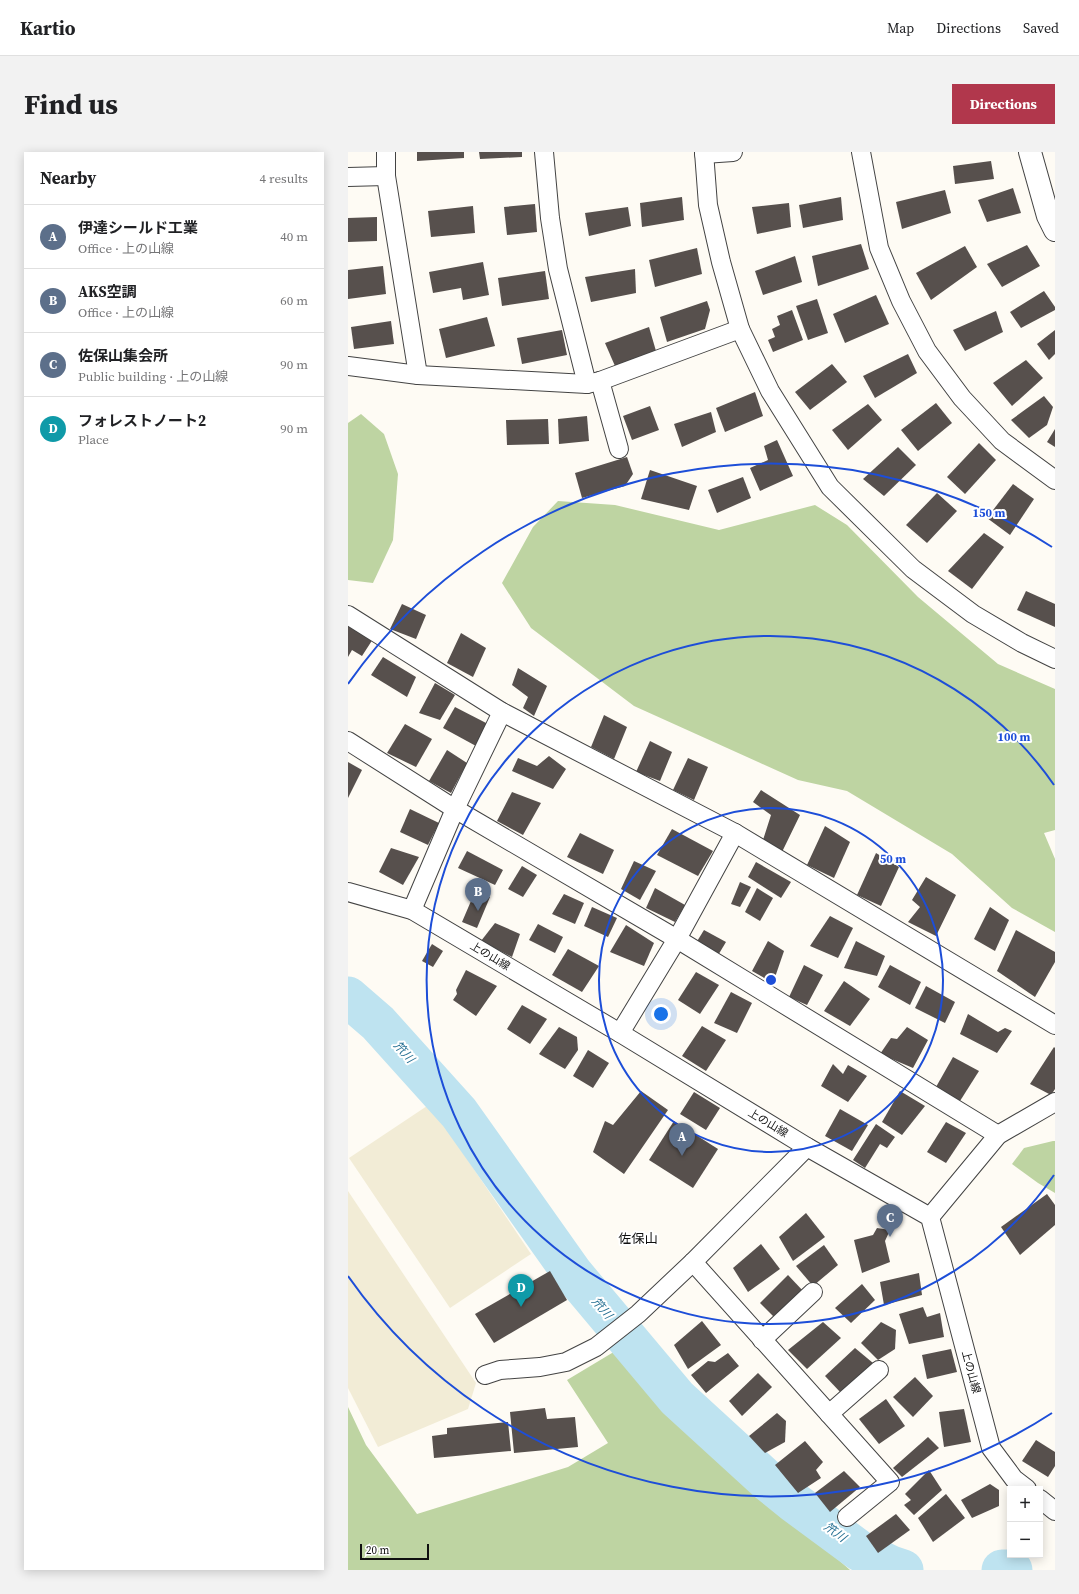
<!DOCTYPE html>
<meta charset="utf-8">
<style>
:root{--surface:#fff;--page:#f2f2f2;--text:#202124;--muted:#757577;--line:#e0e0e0;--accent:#b1374c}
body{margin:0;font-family:"Source Serif 4","Noto Sans JP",serif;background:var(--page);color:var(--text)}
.controls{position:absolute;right:12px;bottom:12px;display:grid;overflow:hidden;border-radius:0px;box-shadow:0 2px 10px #0003}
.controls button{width:36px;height:36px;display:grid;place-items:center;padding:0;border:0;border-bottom:1px solid var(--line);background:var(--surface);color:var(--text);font:20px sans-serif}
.scale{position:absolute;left:12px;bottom:10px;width:69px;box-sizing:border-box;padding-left:4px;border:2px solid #101010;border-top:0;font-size:11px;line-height:14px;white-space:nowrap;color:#101010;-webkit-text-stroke:3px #fff;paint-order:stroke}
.you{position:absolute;left:313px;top:862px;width:14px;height:14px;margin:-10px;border:3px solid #fff;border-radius:50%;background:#1a73e8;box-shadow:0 0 0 6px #1a73e833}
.badge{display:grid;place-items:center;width:26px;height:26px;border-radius:50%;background:var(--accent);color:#fff;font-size:13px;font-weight:700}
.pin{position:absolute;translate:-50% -33px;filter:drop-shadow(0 1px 2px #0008)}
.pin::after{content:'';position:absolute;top:21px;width:14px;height:12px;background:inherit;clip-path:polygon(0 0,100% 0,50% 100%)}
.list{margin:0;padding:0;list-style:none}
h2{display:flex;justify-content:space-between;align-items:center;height:52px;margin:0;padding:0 16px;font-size:17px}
h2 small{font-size:13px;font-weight:400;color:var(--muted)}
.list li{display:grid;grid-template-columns:26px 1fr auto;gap:12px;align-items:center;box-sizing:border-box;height:64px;padding:0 16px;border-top:1px solid var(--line)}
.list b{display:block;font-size:15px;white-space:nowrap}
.list p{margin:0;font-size:13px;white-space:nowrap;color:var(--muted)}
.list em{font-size:13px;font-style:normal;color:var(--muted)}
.map{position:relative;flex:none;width:707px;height:1418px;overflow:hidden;border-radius:0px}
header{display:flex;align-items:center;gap:24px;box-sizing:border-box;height:56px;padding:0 20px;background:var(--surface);border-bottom:1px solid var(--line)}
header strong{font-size:19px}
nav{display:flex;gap:22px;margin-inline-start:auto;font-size:14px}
.intro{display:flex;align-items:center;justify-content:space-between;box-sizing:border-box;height:96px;padding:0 24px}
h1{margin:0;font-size:28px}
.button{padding:10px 18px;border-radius:0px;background:var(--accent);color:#fff;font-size:14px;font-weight:700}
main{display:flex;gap:24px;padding:0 24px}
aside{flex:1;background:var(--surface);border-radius:0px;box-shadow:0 2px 10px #0003}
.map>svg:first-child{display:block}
.farmland{fill:#f2ecd6}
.forest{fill:#bed4a2}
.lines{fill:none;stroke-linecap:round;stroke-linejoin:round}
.river{stroke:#bee3f0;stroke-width:41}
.building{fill:#57504d}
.minor-casing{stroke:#434343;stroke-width:20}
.tertiary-casing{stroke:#434343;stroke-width:24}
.minor{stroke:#fff;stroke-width:18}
.tertiary{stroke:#fff;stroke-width:22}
.ring{fill:none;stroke:#1d4ed8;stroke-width:2}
.labels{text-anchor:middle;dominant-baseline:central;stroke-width:4;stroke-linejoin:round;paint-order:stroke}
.street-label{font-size:11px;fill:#101010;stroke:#fff}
.water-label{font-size:12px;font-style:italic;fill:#277194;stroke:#fff}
.quarter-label{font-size:13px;fill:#101010;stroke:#fff}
.centre{fill:#1d4ed8;stroke:#fff;stroke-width:2}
.ring-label{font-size:12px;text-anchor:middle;font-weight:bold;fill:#1d4ed8;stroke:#fff;stroke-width:4;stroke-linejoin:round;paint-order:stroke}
</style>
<header>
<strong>Kartio</strong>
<nav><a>Map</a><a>Directions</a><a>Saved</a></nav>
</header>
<div class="intro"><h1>Find us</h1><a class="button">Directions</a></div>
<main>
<aside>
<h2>Nearby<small>4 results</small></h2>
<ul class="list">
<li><span class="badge" style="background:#5c6f8a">A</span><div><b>伊達シールド工業</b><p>Office · 上の山線</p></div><em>40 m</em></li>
<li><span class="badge" style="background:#5c6f8a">B</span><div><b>AKS空調</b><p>Office · 上の山線</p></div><em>60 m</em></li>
<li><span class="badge" style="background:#5c6f8a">C</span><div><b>佐保山集会所</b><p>Public building · 上の山線</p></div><em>90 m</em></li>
<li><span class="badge" style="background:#0f9aa8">D</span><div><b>フォレストノート2</b><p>Place</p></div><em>90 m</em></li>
</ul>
</aside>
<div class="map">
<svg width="707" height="1418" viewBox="0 0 707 1418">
<rect width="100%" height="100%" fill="#fefbf4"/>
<g class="farmland">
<polygon points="82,952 183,1102 102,1156 1,1006"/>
<polygon points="0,1039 128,1231 120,1257 30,1295 0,1236"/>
</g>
<g class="forest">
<polygon points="13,262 36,282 50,322 45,388 25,431 0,428 0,271"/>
<polygon points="210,349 267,353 371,378 467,353 499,373 570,445 650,512 707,537 707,678 696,681 707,707 707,780 664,756 604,702 499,639 450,628 286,554 183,476 154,431 185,375"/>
<polygon points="705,989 707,989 707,1041 690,1031 664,1012 676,996"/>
<polygon points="269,1198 358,1290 502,1418 0,1418 0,1255 18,1293 69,1362 220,1315 260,1291 219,1228"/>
</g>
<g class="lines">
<g class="river">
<polyline points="0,845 30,871 111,961 225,1122 329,1246 421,1330 447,1351 512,1399 543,1414 555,1418"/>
<polyline points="654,1418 664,1418"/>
</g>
</g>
<g class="building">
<polygon points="69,0 116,0 116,6 69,9"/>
<polygon points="131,0 174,0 174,5 132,7"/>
<polygon points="643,9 646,27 607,32 605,14"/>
<polygon points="665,36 673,61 639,70 630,48"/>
<polygon points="597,38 603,61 554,77 548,50"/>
<polygon points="334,45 336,68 294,75 292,51"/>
<polygon points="493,45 495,68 455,76 451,53"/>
<polygon points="441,51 443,75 409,82 404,55"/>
<polygon points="187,52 189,80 159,83 156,55"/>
<polygon points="125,54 127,81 83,85 80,59"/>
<polygon points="280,55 283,74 241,84 237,61"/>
<polygon points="29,65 29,89 0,90 0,66"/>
<polygon points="513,92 521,117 470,134 464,104"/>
<polygon points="679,93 692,114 654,135 639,112"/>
<polygon points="617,94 629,115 583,148 568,121"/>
<polygon points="349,96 354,122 307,135 301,108"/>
<polygon points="447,104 454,130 415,143 407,119"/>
<polygon points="135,110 141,143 115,148 113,136 85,141 81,120"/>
<polygon points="35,114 38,142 0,147 0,118"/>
<polygon points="287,117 288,141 243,150 237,125"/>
<polygon points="197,119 201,147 154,154 150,126"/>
<polygon points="696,139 707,155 707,158 673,176 662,160"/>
<polygon points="528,143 541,172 497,191 485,162"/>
<polygon points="469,147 480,181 460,188 448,154"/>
<polygon points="359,149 362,158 357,177 319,190 312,165"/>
<polygon points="444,158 455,188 425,200 420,188 427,185 424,177 432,173 429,164"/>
<polygon points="648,159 655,180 617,199 605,178"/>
<polygon points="139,165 147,194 98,206 91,177"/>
<polygon points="43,169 46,192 6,197 3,175"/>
<polygon points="301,175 308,199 267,214 257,191"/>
<polygon points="214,178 219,203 174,212 169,186"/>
<polygon points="707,178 707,202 701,208 689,192"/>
<polygon points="560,202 569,221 527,246 515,224"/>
<polygon points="678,208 695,226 664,254 645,231"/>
<polygon points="484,212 499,230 462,258 447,240"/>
<polygon points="407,240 415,264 377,280 368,256"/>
<polygon points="696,244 705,255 699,273 681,286 663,268"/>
<polygon points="588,251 604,271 570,299 553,278"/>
<polygon points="520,252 534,268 500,298 484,278"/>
<polygon points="302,254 311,278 284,288 275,264"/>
<polygon points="363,260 368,280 334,295 326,272"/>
<polygon points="239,264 241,289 211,292 210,267"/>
<polygon points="200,267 201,292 159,293 158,268"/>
<polygon points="707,277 707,295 699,290"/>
<polygon points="429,288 445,324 412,339 402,316 420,308 416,294"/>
<polygon points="631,291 648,308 617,342 599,325"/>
<polygon points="550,295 568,313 536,344 515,327"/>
<polygon points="279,305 285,322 277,334 234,346 227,321"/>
<polygon points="302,318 349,334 341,358 293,347"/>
<polygon points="395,325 403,346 369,361 360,338"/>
<polygon points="665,332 686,347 662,383 639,366"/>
<polygon points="589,341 609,359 579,391 558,373"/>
<polygon points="636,381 656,395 624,437 600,419"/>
<polygon points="678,439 707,452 707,475 669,458"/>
<polygon points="54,452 78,463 68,487 42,477"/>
<polygon points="0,472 25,487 14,504 4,498 0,505"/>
<polygon points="113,481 138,496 125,525 99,511"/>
<polygon points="35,505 68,525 59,545 23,523"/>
<polygon points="170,516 199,534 186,564 175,556 180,545 164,533"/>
<polygon points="87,531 107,543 92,568 71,561"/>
<polygon points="107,555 140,572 128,594 95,576"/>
<polygon points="256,563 279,575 266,607 243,595"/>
<polygon points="57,572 84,587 68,615 39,601"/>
<polygon points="302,589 324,600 312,629 288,620"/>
<polygon points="99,598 119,611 103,641 81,629"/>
<polygon points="201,604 218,617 205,637 164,619 170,606 189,614"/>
<polygon points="340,606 360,615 346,648 325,638"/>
<polygon points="0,610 14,618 0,646"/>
<polygon points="413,638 452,663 434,700 415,688 423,663 405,650"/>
<polygon points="164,640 193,651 175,683 149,669"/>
<polygon points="62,657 91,671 80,693 52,680"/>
<polygon points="477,674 502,690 486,726 459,713"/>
<polygon points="324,677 365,699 350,724 309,703"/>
<polygon points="232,681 266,698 255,722 219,705"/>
<polygon points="43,696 71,705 55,733 31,720"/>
<polygon points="119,699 155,718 147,733 110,716"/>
<polygon points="528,701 551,715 533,754 509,743"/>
<polygon points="286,709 308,719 292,748 273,737"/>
<polygon points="408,710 443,730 433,746 400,725"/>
<polygon points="174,714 189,723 175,745 160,737"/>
<polygon points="578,725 608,743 588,784 560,770 572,755 564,748"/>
<polygon points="392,730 403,735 392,755 383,752"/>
<polygon points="307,736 337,753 327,770 298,756"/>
<polygon points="409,736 425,746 412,769 397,760"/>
<polygon points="135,742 142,745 129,776 114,770 123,749 131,752"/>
<polygon points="216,742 236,751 227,772 204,762"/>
<polygon points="244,755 269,766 260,785 236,774"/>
<polygon points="642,755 661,768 647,799 626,787"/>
<polygon points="482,764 505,776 490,806 462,794"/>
<polygon points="147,771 172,782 164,805 133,789"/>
<polygon points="190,772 215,785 207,801 181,788"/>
<polygon points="278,773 306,791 296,814 262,800"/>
<polygon points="356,778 378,790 369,805 348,791"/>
<polygon points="668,778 707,800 707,810 687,845 649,819"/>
<polygon points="420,789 436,799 425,831 404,819"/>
<polygon points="508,789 537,804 529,824 496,816"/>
<polygon points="84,792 95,799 85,815 74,809"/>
<polygon points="220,797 251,814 234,840 204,823"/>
<polygon points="456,813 475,823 459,853 441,845"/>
<polygon points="542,813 573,830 562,853 530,835"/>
<polygon points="118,818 149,834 128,864 105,848 109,842 108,838"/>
<polygon points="348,820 371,833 352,862 330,848"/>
<polygon points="496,829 522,847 502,874 476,859"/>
<polygon points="578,834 607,850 597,871 567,856"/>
<polygon points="383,840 404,851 389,881 366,871"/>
<polygon points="174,853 199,867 182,892 159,877"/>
<polygon points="620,862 650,880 657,876 664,879 649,901 612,882"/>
<polygon points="354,874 378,888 358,919 334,904"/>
<polygon points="211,875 229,885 230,898 217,917 191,902"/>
<polygon points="559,875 580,888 565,916 532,902 543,886 549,887"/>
<polygon points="706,895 707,896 707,937 703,943 682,932"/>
<polygon points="240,898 261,911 245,936 225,924"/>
<polygon points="605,905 631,919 612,949 588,935"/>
<polygon points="485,912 495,922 500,913 519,924 500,950 473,934"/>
<polygon points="293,939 320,958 276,1022 245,1000 257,969 265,973"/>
<polygon points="552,939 577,954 554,983 534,970"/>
<polygon points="346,940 372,956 358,978 332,962"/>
<polygon points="492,957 520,973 504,999 477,984"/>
<polygon points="326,969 370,997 345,1036 301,1008"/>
<polygon points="598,970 618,981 598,1011 579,1000"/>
<polygon points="528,972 547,985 539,996 532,992 517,1016 505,1008"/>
<polygon points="699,1042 707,1053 707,1073 672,1103 653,1075"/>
<polygon points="458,1061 477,1085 445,1109 431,1085"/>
<polygon points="529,1076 542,1078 537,1089 542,1110 514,1121 506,1088 525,1083"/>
<polygon points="413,1092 432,1117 400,1140 385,1116"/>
<polygon points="476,1093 490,1113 465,1134 448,1114"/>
<polygon points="202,1119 219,1148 146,1191 127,1162"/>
<polygon points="571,1121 574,1143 536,1153 532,1130"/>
<polygon points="440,1123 456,1140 426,1165 412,1151"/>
<polygon points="514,1132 527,1148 503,1171 487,1156"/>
<polygon points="575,1155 579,1165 592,1161 596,1185 561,1192 551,1162"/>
<polygon points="354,1169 373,1193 340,1217 326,1193"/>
<polygon points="475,1170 493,1186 459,1217 440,1198"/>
<polygon points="533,1170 548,1178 547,1197 530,1208 513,1191"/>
<polygon points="507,1196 525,1211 493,1241 477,1224"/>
<polygon points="603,1197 609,1220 579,1227 574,1203"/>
<polygon points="380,1201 391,1214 358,1241 343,1223 360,1209 367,1210"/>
<polygon points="410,1221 424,1235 394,1264 381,1249"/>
<polygon points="567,1225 585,1244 565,1265 545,1245"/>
<polygon points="538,1247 557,1274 531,1292 511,1267"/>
<polygon points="197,1256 199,1267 227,1265 230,1295 166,1301 162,1260"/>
<polygon points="616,1257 623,1290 596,1295 591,1260"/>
<polygon points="429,1261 438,1269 437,1290 417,1301 401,1284"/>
<polygon points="160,1270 163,1299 86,1306 84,1284 99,1282 99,1276"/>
<polygon points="580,1285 591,1296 554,1325 545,1316"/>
<polygon points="688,1288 707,1300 707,1314 700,1325 674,1309"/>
<polygon points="457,1289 475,1310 468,1318 473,1326 450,1341 427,1313"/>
<polygon points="581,1318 594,1338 566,1363 556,1353 563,1348 557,1342"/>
<polygon points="496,1319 512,1335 482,1360 467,1341"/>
<polygon points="642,1332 651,1338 651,1354 624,1366 613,1348"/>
<polygon points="598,1342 617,1366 585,1390 570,1366"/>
<polygon points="548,1362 562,1378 530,1401 518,1384"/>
</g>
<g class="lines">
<defs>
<g id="minor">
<polyline points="38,0 38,24 70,223"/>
<polyline points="196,0 202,66 210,117 239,232"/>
<polyline points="356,0 360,53 373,110 392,177 422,239 482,335 565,417 625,462 674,491 707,507"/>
<polyline points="513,0 531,96 553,149 579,199 614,246 654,289 707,328"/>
<polyline points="356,2 385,0"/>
<polyline points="0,25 38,24"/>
<polyline points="0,214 70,223 239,232 252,229 392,177"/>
<polyline points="252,229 271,297"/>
<polyline points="0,463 154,560 387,681 707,873"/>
<polyline points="0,589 107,657 329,787 650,983"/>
<polyline points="0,740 64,758 272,881 459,995 582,1065 643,1296 666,1327 679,1337"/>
<polyline points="64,758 107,657 154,560"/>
<polyline points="272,881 329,787 387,681"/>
<polyline points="582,1065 650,983 707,950"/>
<polyline points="345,1110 542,1330 499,1365"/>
<polyline points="414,1188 465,1140"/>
<polyline points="137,1223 152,1218 192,1215 218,1210 248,1195 290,1162 345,1110 459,995"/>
<polyline points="481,1262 531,1218"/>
<polyline points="692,1347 707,1359"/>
</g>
<polyline id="tertiary" points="682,0 700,64 707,78"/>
</defs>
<use href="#minor" class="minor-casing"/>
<use href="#tertiary" class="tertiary-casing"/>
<use href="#minor" class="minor"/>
<use href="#tertiary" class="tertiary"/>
</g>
<g class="ring">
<circle cx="423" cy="828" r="172"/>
<path d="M706 1023A344 344 0 1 1 706 633"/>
<path d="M704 1261A516 516 0 0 1 0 1124M0 532A516 516 0 0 1 704 395"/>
</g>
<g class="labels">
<g class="street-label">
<text transform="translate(142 804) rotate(31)">上の山線</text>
<text transform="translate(420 971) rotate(31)">上の山線</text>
<text transform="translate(623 1220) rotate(75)">上の山線</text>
</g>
<g class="water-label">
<text transform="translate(56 900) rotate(48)">笊川</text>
<text transform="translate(254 1156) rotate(50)">笊川</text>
<text transform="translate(487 1380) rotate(36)">笊川</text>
</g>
<g class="quarter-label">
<text x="290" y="1086">佐保山</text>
</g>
</g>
<circle cx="423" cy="828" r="6" class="centre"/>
<g class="ring-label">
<text x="641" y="365">150 m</text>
<text x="666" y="589">100 m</text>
<text x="545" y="711">50 m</text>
</g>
</svg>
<div class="controls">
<button>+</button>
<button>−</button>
</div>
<div class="scale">20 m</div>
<div class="you"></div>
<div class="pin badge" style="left:334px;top:1004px;background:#5c6f8a">A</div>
<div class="pin badge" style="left:130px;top:759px;background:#5c6f8a">B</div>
<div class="pin badge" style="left:542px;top:1085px;background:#5c6f8a">C</div>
<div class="pin badge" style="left:173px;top:1155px;background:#0f9aa8">D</div>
</div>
</main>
